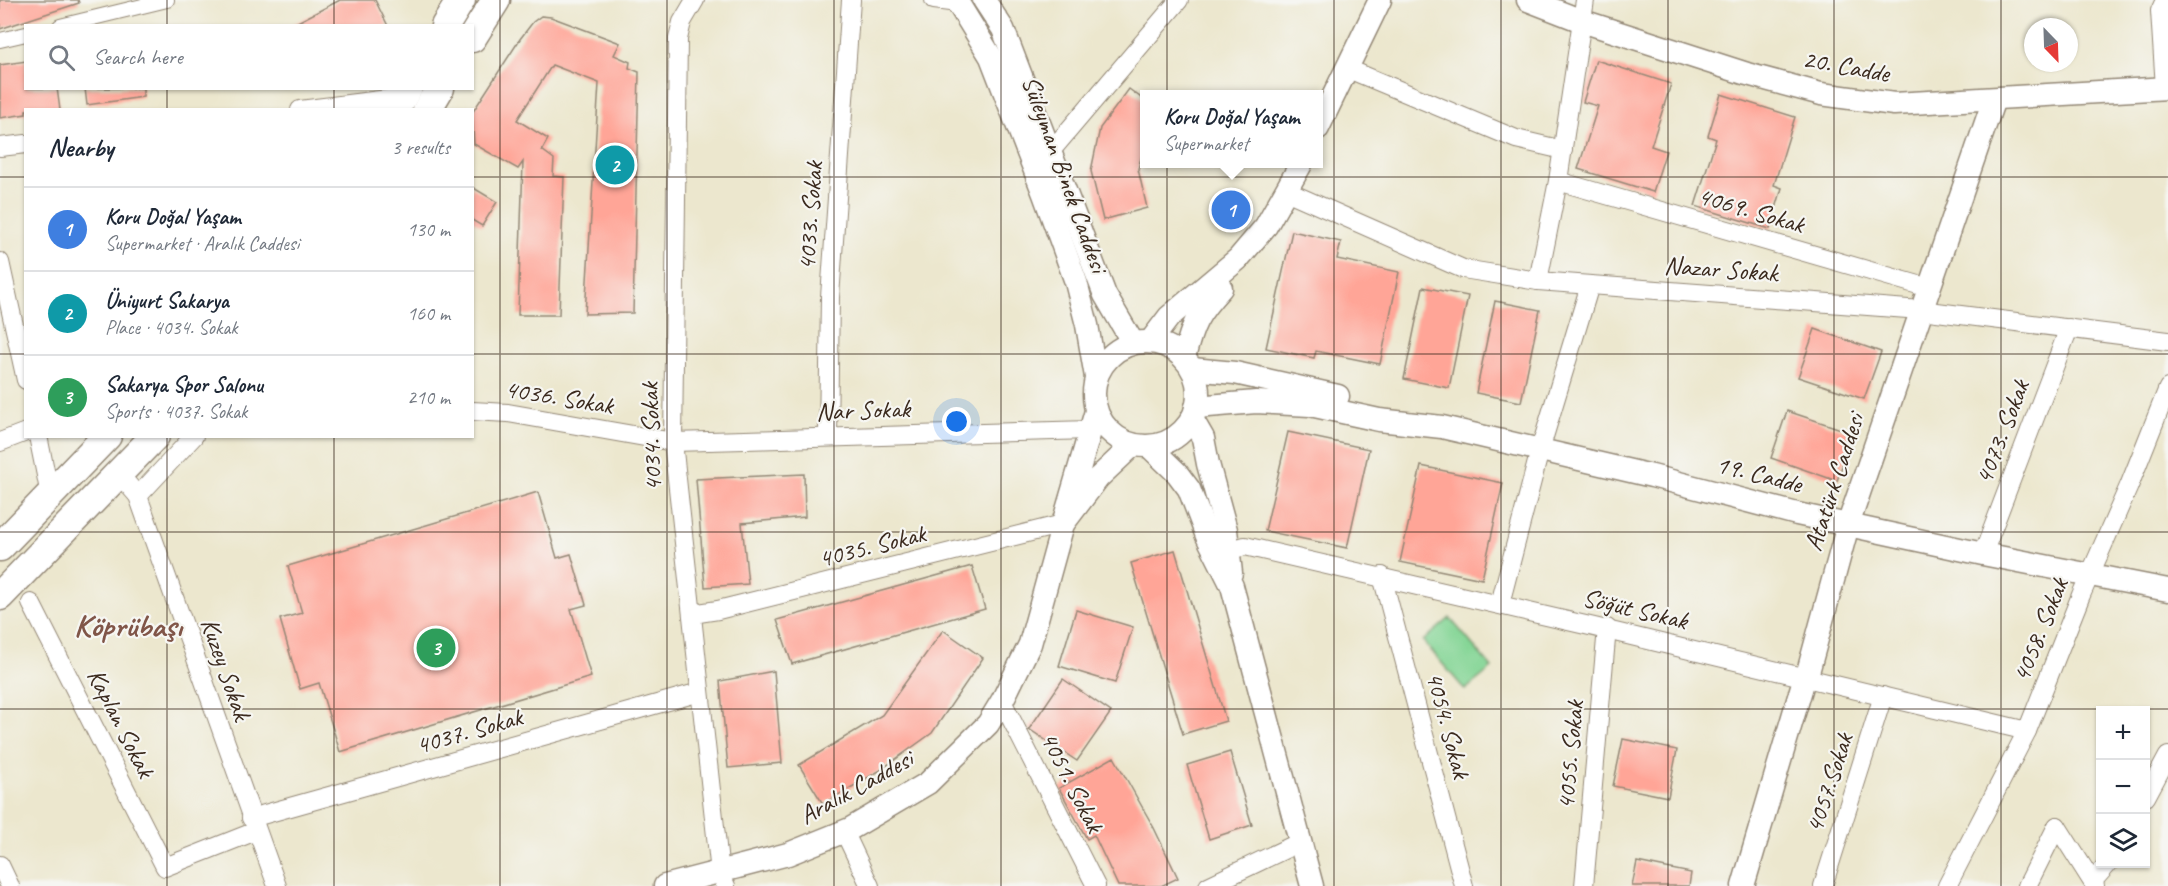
<!DOCTYPE html>
<meta charset="utf-8">
<style>
:root{--surface:#fff;--page:#f6f6f7;--text:#1f2937;--muted:#747a83;--line:#e0e1e3;--accent:#db2777}
body{margin:0;font-family:Caveat,sans-serif;background:var(--page);color:var(--text)}
.controls{position:absolute;right:18px;bottom:18px;display:grid;overflow:hidden;border-radius:0px;box-shadow:0 2px 4px #0004}
.controls button{width:54px;height:54px;display:grid;place-items:center;padding:0;border:0;border-bottom:2px solid var(--line);background:var(--surface);color:var(--text);font:30px sans-serif}
.compass{position:absolute;left:2024px;top:18px;width:54px;height:54px;border-radius:50%;background:var(--surface);box-shadow:0 2px 4px #0004;rotate:157deg}
.you{position:absolute;left:957px;top:422px;width:21px;height:21px;margin:-15px;border:4px solid #fff;border-radius:50%;background:#1a73e8;box-shadow:0 0 0 9px #1a73e833}
.badge{display:grid;place-items:center;width:39px;height:39px;border-radius:50%;background:var(--accent);color:#fff;font-size:20px;font-weight:700}
.pin{position:absolute;translate:-50% -50%;border:3px solid #fff;box-shadow:0 2px 6px #0006}
.popup{position:absolute;left:1140px;top:90px;width:183px;height:78px;box-sizing:border-box;display:grid;place-content:center;border-radius:0px;background:var(--surface);filter:drop-shadow(0 2px 4px #0005);font-size:20px;white-space:nowrap;color:var(--muted)}
.popup b{font-size:22px;color:var(--text)}
.popup::after{content:'';position:absolute;left:50%;top:100%;margin-left:-12px;border:12px solid transparent;border-top-color:var(--surface)}
.list{margin:0;padding:0;list-style:none}
h2{display:flex;justify-content:space-between;align-items:center;height:78px;margin:0;padding:0 24px;font-size:26px}
h2 small{font-size:20px;font-weight:400;color:var(--muted)}
.list li{display:grid;grid-template-columns:39px 1fr auto;gap:18px;align-items:center;box-sizing:border-box;height:84px;padding:0 24px;border-top:2px solid var(--line)}
.list b{display:block;font-size:22px;white-space:nowrap}
.list p{margin:0;font-size:20px;white-space:nowrap;color:var(--muted)}
.list em{font-size:20px;font-style:normal;color:var(--muted)}
.icon{flex:none;width:33px;height:33px;fill:none;stroke:currentColor;stroke-width:2;stroke-linecap:round;stroke-linejoin:round}
.map{position:relative;flex:none;width:2168px;height:886px;overflow:hidden}
.search{position:absolute;background:var(--surface);box-shadow:0 2px 4px #0004;left:24px;top:24px;width:450px;height:66px;display:flex;align-items:center;gap:15px;box-sizing:border-box;padding:0 21px;border-radius:0px;color:var(--muted);font-size:22px}
.panel{position:absolute;background:var(--surface);box-shadow:0 2px 4px #0004;left:24px;top:108px;width:450px;height:330px;border-radius:0px}
.map>svg:first-child{display:block}
.green{fill:#84d595;stroke:#60805a;stroke-width:1.5}
.building{fill:#ffa597}
.lines{fill:none;stroke-linecap:round;stroke-linejoin:round}
.pedestrian-casing{stroke:#948876;stroke-width:16}
.minor-casing{stroke:#948876;stroke-width:20}
.tertiary-casing{stroke:#948876;stroke-width:25}
.primary-casing{stroke:#948876;stroke-width:31}
.pedestrian{stroke:#fff;stroke-width:14}
.minor{stroke:#fff;stroke-width:18}
.tertiary{stroke:#fff;stroke-width:22}
.primary{stroke:#fff;stroke-width:28}
.grid{fill:none;stroke:#3b2a1e;stroke-width:1.5;stroke-opacity:0.55}
.labels{text-anchor:middle;dominant-baseline:central;stroke-width:4.5;stroke-linejoin:round;paint-order:stroke}
.street-label{font-size:26px;fill:#3b2a1e;stroke:#f6f6f2}
.district-label{font-size:32px;font-weight:bold;fill:#805548;stroke:#f6f6f2}
</style>
<div class="map">
<svg width="2168" height="886" viewBox="0 0 2168 886">
<rect width="100%" height="100%" fill="#f6f6f2"/>
<filter id="ink" filterUnits="userSpaceOnUse"><feTurbulence type="fractalNoise" baseFrequency=".0167" numOctaves="2"/><feDisplacementMap in="SourceGraphic" scale="12" xChannelSelector="R" yChannelSelector="G"/><feConvolveMatrix kernelMatrix="1 2 1 2 8 2 1 2 1" color-interpolation-filters="sRGB"/></filter>
<filter id="wash" filterUnits="userSpaceOnUse"><feTurbulence type="fractalNoise" baseFrequency=".008" numOctaves="4" result="noise"/><feDisplacementMap in="SourceGraphic" scale="24" xChannelSelector="R" yChannelSelector="G"/><feGaussianBlur stdDeviation="1.35" result="paint"/><feColorMatrix in="noise" values="0 0 0 0 0 0 0 0 0 0 0 0 0 0 0 0 0 1.4 0 .05"/><feComposite in="paint" operator="in"/></filter>
<g filter="url(#wash)">
<rect width="100%" height="100%" fill="#ece7ce"/>
<polygon class="green" points="1450,618 1492,668 1465,690 1423,641"/>
<g id="blocks">
<g class="building">
<polygon points="0,0 78,0 79,3 0,29"/>
<polygon points="340,0 375,0 388,26 290,26"/>
<polygon points="541,16 551,17 620,43 614,55 630,62 629,68 639,72 633,313 585,314 599,83 552,65 517,120 548,139 542,150 554,159 553,176 564,177 559,315 518,315 523,162 518,169 474,144 472,113 520,39 533,22"/>
<polygon points="1596,60 1671,84 1651,146 1666,151 1653,192 1578,169 1598,106 1583,102"/>
<polygon points="26,61 26,88 57,88 60,110 26,110 26,114 0,118 0,65"/>
<polygon points="85,88 143,88 143,97 87,105"/>
<polygon points="1129,89 1144,100 1144,148 1138,169 1147,208 1103,220 1091,171 1100,128"/>
<polygon points="1721,94 1795,117 1774,185 1782,188 1770,229 1695,206 1716,139 1708,136"/>
<polygon points="472,187 497,202 482,226 472,220"/>
<polygon points="1292,231 1341,242 1337,259 1399,272 1380,364 1316,351 1314,358 1266,348"/>
<polygon points="1423,287 1468,296 1449,388 1404,379"/>
<polygon points="1495,301 1540,310 1521,402 1476,393"/>
<polygon points="1815,329 1881,352 1864,399 1798,377"/>
<polygon points="1787,411 1853,433 1837,481 1771,458"/>
<polygon points="1288,432 1369,449 1347,548 1265,531"/>
<polygon points="1421,466 1503,483 1482,579 1400,562"/>
<polygon points="804,474 805,517 742,523 748,584 705,587 696,479"/>
<polygon points="538,492 557,558 571,554 586,605 571,609 591,677 340,752 319,683 300,689 280,619 302,613 288,566"/>
<polygon points="1175,550 1226,721 1183,734 1131,563"/>
<polygon points="972,566 985,609 792,664 777,620"/>
<polygon points="1076,610 1133,627 1115,683 1059,666"/>
<polygon points="943,630 983,658 932,733 879,771 823,804 799,765 882,715"/>
<polygon points="774,671 782,763 728,768 720,681"/>
<polygon points="1063,679 1111,712 1077,761 1029,729"/>
<polygon points="1623,739 1677,750 1668,797 1613,786"/>
<polygon points="1230,752 1252,825 1209,839 1187,765"/>
<polygon points="1114,757 1154,828 1178,878 1161,886 1118,886 1094,835 1087,839 1059,788"/>
<polygon points="1637,862 1691,873 1689,886 1632,886"/>
</g>
</g>
</g>
<g filter="url(#ink)">
<use href="#blocks" fill-opacity="0" stroke="#948876" stroke-width="1.5"/>
<g class="lines">
<defs>
<g id="pedestrian">
<polyline points="60,26 167,0"/>
<polyline points="0,40 26,34"/>
</g>
<g id="minor">
<polyline points="695,0 682,22 678,39 673,442 720,873 726,886"/>
<polyline points="934,0 958,3"/>
<polyline points="2165,0 2160,11 2165,88"/>
<polyline points="1346,68 1516,139 1563,150"/>
<polyline points="300,110 404,97"/>
<polyline points="0,147 26,144"/>
<polyline points="1051,151 1179,0"/>
<polyline points="1558,181 1929,288"/>
<polyline points="1286,191 1463,269 1538,281 1921,310 2168,341"/>
<polyline points="0,262 26,380"/>
<polyline points="1538,281 1558,181 1585,0"/>
<polyline points="472,411 508,413 673,442 1090,430"/>
<polyline points="38,436 50,495"/>
<polyline points="828,436 830,297 851,0"/>
<polyline points="0,442 26,432"/>
<polyline points="118,473 138,496 277,886"/>
<polyline points="138,496 194,436"/>
<path d="M1230 550 1245 546C1506 606 1767 667 2027 731"/>
<polyline points="1983,554 2069,328"/>
<polyline points="1382,576 1464,886"/>
<polyline points="31,603 165,867 256,831"/>
<polyline points="1500,604 1540,450 1590,285"/>
<polyline points="692,614 718,610 1063,524"/>
<polyline points="1002,701 1096,886"/>
<polyline points="2146,797 2168,756"/>
<polyline points="251,818 700,692"/>
<polyline points="2057,826 2095,886"/>
<polyline points="844,831 870,886"/>
<polyline points="0,865 10,886"/>
<polyline points="2093,881 2108,864"/>
<polyline points="1208,886 1300,842"/>
<polyline points="1584,886 1607,628"/>
<polyline points="1823,886 1883,696"/>
<polyline points="1947,886 2027,731 2081,595 2129,486 2168,388"/>
<polyline points="2027,886 2057,826"/>
</g>
<g id="tertiary">
<polyline points="956,0 991,57 1044,194 1076,282 1087,325 1096,377"/>
<polyline points="984,0 1003,29 1105,295 1133,343"/>
<polyline points="1528,0 1582,21 1747,74 1821,94 1894,104 2168,88"/>
<polyline points="1318,128 1380,0"/>
<circle cx="1146" cy="394" r="52"/>
<polyline points="1150,342 1169,317 1238,259 1266,226 1301,164"/>
<path d="M1184 358C1192 325 1197 314 1221 288"/>
<polyline points="1192,369 1235,373 1338,396"/>
<polyline points="1196,407 1256,402 1310,405 1379,420 1442,427 1652,476 1797,514 1983,554 2168,590"/>
<polyline points="1096,411 1063,524 1098,478 1133,445"/>
<polyline points="1192,419 1203,438 1208,464 1226,530 1231,573"/>
<polyline points="1150,447 1177,473 1189,489 1207,536 1232,586 1312,886"/>
<polyline points="665,886 788,854 850,829 928,783 988,724 1002,701 1030,644 1063,524"/>
<polyline points="1743,886 1805,676 1808,672 1848,525 1994,99"/>
</g>
<g id="primary">
<polyline points="445,26 461,0"/>
<polyline points="472,38 496,0"/>
<polyline points="395,110 408,88"/>
<polyline points="427,110 440,88"/>
<polyline points="0,547 107,436"/>
<polyline points="0,596 155,436"/>
</g>
</defs>
<use href="#pedestrian" class="pedestrian-casing"/>
<use href="#minor" class="minor-casing"/>
<use href="#tertiary" class="tertiary-casing"/>
<use href="#primary" class="primary-casing"/>
<use href="#pedestrian" class="pedestrian"/>
<use href="#minor" class="minor"/>
<use href="#tertiary" class="tertiary"/>
<use href="#primary" class="primary"/>
</g>
</g>
<path class="grid" d="M167 0V26M334 0V26M500 0V886M667 0V886M834 0V886M1001 0V886M1167 0V886M1334 0V886M1501 0V886M1668 0V886M1834 0V886M2001 0V886M167 88V110M334 88V110M0 177H26M472 177H2168M0 354H26M472 354H2168M167 436V886M334 436V886M0 532H2168M0 709H2168"/>
<g class="labels">
<g class="street-label">
<text transform="translate(1846 66) rotate(10)">20. Cadde</text>
<text transform="translate(1065 174) rotate(70)">Süleyman Binek Caddesi</text>
<text transform="translate(1751 210) rotate(16)">4069. Sokak</text>
<text transform="translate(810 216) rotate(-86)">4033. Sokak</text>
<text transform="translate(1721 269) rotate(4)">Nazar Sokak</text>
<text transform="translate(559 397) rotate(9)">4036. Sokak</text>
<text transform="translate(863 410) rotate(-2)">Nar Sokak</text>
<text transform="translate(2002 432) rotate(-69)">4073. Sokak</text>
<text transform="translate(651 437) rotate(-92)">4034. Sokak</text>
<text transform="translate(1759 474) rotate(14)">19. Cadde</text>
<text transform="translate(1834 482) rotate(-72)">Atatürk Caddesi</text>
<text transform="translate(872 546) rotate(-14)">4035. Sokak</text>
<text transform="translate(1635 609) rotate(13)">Söğüt Sokak</text>
<text transform="translate(2040 630) rotate(-68)">4058. Sokak</text>
<text transform="translate(226 669) rotate(71)">Kuzey Sokak</text>
<text transform="translate(121 723) rotate(63)">Kaplan Sokak</text>
<text transform="translate(1448 725) rotate(75)">4054. Sokak</text>
<text transform="translate(469 731) rotate(-16)">4037. Sokak</text>
<text transform="translate(1570 755) rotate(-85)">4055. Sokak</text>
<text transform="translate(1072 782) rotate(63)">4051. Sokak</text>
<text transform="translate(1829 783) rotate(-72)">4057.Sokak</text>
<text transform="translate(856 787) rotate(-29)">Aralık Caddesi</text>
</g>
<g class="district-label">
<text x="128" y="625">Köprübaşı</text>
</g>
</g>
</svg>
<div class="controls">
<button>+</button>
<button>−</button>
<button><svg class="icon" aria-label="layers" viewBox="0 0 24 24"><path d="M12 4l9 5-9 5-9-5zM3 14l9 5 9-5"/></svg></button>
</div>
<svg class="compass" viewBox="-18 -18 36 36"><path d="M0-13l5 13h-10z" fill="#e53935"/><path d="M0 13l5-13h-10z" fill="#747a83"/></svg>
<div class="you"></div>
<div class="pin badge" style="left:1231px;top:210px;background:#3f7fe0">1</div>
<div class="popup"><b>Koru Doğal Yaşam</b>Supermarket</div>
<div class="pin badge" style="left:615px;top:165px;background:#0f9aa8">2</div>
<div class="pin badge" style="left:436px;top:648px;background:#2e9e5b">3</div>
<div class="search"><svg class="icon" aria-label="search" viewBox="0 0 24 24"><circle cx="10" cy="10" r="6"/><path d="M15 15l6 6"/></svg>Search here</div>
<section class="panel">
<h2>Nearby<small>3 results</small></h2>
<ul class="list">
<li><span class="badge" style="background:#3f7fe0">1</span><div><b>Koru Doğal Yaşam</b><p>Supermarket · Aralık Caddesi</p></div><em>130 m</em></li>
<li><span class="badge" style="background:#0f9aa8">2</span><div><b>Üniyurt Sakarya</b><p>Place · 4034. Sokak</p></div><em>160 m</em></li>
<li><span class="badge" style="background:#2e9e5b">3</span><div><b>Sakarya Spor Salonu</b><p>Sports · 4037. Sokak</p></div><em>210 m</em></li>
</ul>
</section>
</div>
